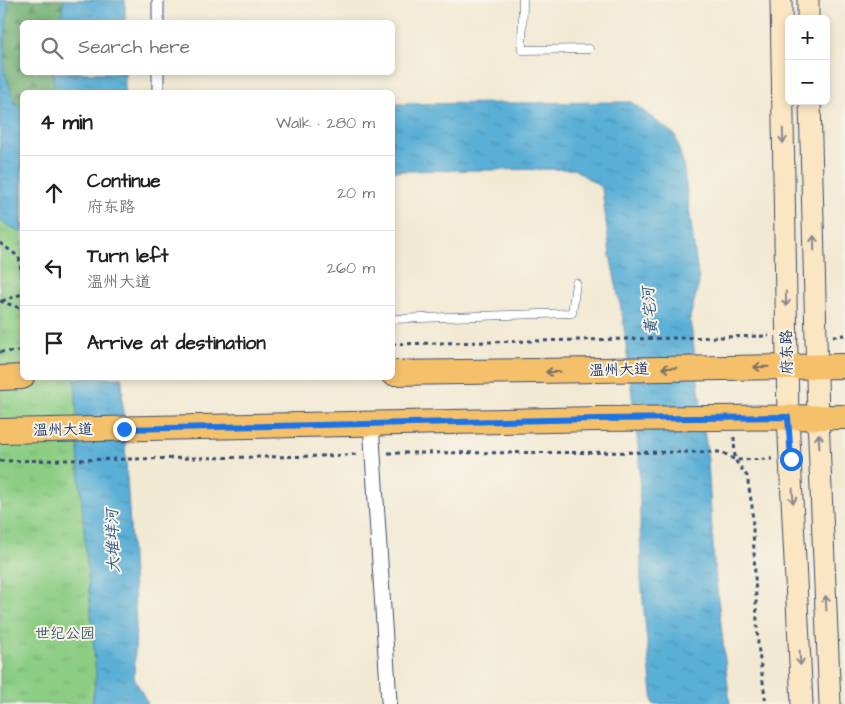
<!DOCTYPE html>
<meta charset="utf-8">
<style>
:root{--surface:#fff;--page:#f6f6f6;--text:#202124;--muted:#757577;--line:#e0e0e0}
body{margin:0;font-family:"Architects Daughter","LXGW WenKai TC",sans-serif;background:var(--page);color:var(--text)}
.controls{position:absolute;right:15px;top:15px;display:grid;overflow:hidden;border-radius:8px;box-shadow:0 2px 8px #0003}
.controls button{width:45px;height:45px;display:grid;place-items:center;padding:0;border:0;border-bottom:1px solid var(--line);background:var(--surface);color:var(--text);font:25px sans-serif}
.stop{position:absolute;width:15px;height:15px;margin:-11px;border:4px solid #1a73e8;border-radius:50%;background:#fff}
.stop.end{background:#1a73e8;border-color:#fff;box-shadow:0 1px 5px #0008}
.list{margin:0;padding:0;list-style:none}
h2{display:flex;justify-content:space-between;align-items:center;height:65px;margin:0;padding:0 20px;font-size:21px}
h2 small{font-size:16px;font-weight:400;color:var(--muted)}
.list li{display:grid;grid-template-columns:32px 1fr auto;gap:15px;align-items:center;box-sizing:border-box;height:75px;padding:0 20px;border-top:1px solid var(--line)}
.list b{display:block;font-size:19px;white-space:nowrap}
.list p{margin:0;font-size:16px;white-space:nowrap;color:var(--muted)}
.list em{font-size:16px;font-style:normal;color:var(--muted)}
.icon{flex:none;width:28px;height:28px;fill:none;stroke:currentColor;stroke-width:2;stroke-linecap:round;stroke-linejoin:round}
.map{position:relative;flex:none;width:845px;height:704px;overflow:hidden}
.search{position:absolute;background:var(--surface);box-shadow:0 2px 8px #0003;left:20px;top:20px;width:375px;height:55px;display:flex;align-items:center;gap:12px;box-sizing:border-box;padding:0 18px;border-radius:8px;color:var(--muted);font-size:19px}
.panel{position:absolute;background:var(--surface);box-shadow:0 2px 8px #0003;left:20px;top:90px;width:375px;height:290px;border-radius:8px}
.map>svg:first-child{display:block}
.grass{fill:url(#grass-tufts);stroke:#547e71}
.forest{fill:url(#forest-firs);stroke:#467068}
.water{fill:url(#water-ripples);stroke:#3a6f9a}
.lines{fill:none;stroke-linecap:round;stroke-linejoin:round}
.service-casing{stroke:#3b4b70;stroke-width:9}
.pedestrian-casing{stroke:#3b4b70;stroke-width:13}
.minor-casing{stroke:#3b4b70;stroke-width:17}
.secondary-casing{stroke:#3b4b70;stroke-width:23}
.primary-casing{stroke:#3b4b70;stroke-width:26}
.path{stroke:#3b4b70;stroke-width:3;stroke-dasharray:4 4;stroke-linecap:butt}
.service{stroke:#fff;stroke-width:8}
.pedestrian{stroke:#fff;stroke-width:11}
.minor{stroke:#fff;stroke-width:15}
.secondary{stroke:#fbe6c3;stroke-width:21}
.primary{stroke:#f4c16a;stroke-width:24}
.oneway{stroke:#8b8a90}
.oneway2{stroke:#7d7163}
.route{stroke:#1a73e8;stroke-width:6}
.labels{text-anchor:middle;dominant-baseline:central;stroke-width:4;stroke-linejoin:round;paint-order:stroke}
.street-label{font-size:15px;fill:#1b2f5e;stroke:#f7f3e8}
.park-label{font-size:15px;fill:#375668;stroke:#f7f3e8}
.water-label{font-size:16px;font-style:italic;fill:#2e5582;stroke:#f7f3e8}
</style>
<div class="map">
<svg width="845" height="704" viewBox="0 0 845 704">
<defs>
<pattern id="grass-tufts" width="24" height="20" patternUnits="userSpaceOnUse" patternTransform="scale(1.25)"><rect width="24" height="20" fill="#8ccd84"/><path d="M3 7l-1-3M5 7V3M7 7l1-3M15 17l-1-3M17 17v-4M19 17l1-3" fill="none" stroke="#78b074"/></pattern>
<pattern id="forest-firs" width="22" height="20" patternUnits="userSpaceOnUse" patternTransform="scale(1.25)"><rect width="22" height="20" fill="#71b072"/><path d="M5 1l3.5 6h-7zM16 11l3.5 6h-7z" fill="#5c9061"/></pattern>
<pattern id="water-ripples" width="26" height="14" patternUnits="userSpaceOnUse" patternTransform="scale(1.25)"><rect width="26" height="14" fill="#5aafd6"/><path d="M2 4q2-2 4 0t4 0M15 11q2-2 4 0t4 0" fill="none" stroke="#4a8fb1"/></pattern>
</defs>
<rect width="100%" height="100%" fill="#f7f3e8"/>
<filter id="ink" filterUnits="userSpaceOnUse"><feTurbulence type="fractalNoise" baseFrequency=".02" numOctaves="2"/><feDisplacementMap in="SourceGraphic" scale="10" xChannelSelector="R" yChannelSelector="G"/><feConvolveMatrix kernelMatrix="1 2 1 2 8 2 1 2 1" color-interpolation-filters="sRGB"/></filter>
<filter id="wash" filterUnits="userSpaceOnUse"><feTurbulence type="fractalNoise" baseFrequency=".0096" numOctaves="4" result="noise"/><feDisplacementMap in="SourceGraphic" scale="20" xChannelSelector="R" yChannelSelector="G"/><feGaussianBlur stdDeviation="1.12" result="paint"/><feColorMatrix in="noise" values="0 0 0 0 0 0 0 0 0 0 0 0 0 0 0 0 0 1.4 0 .05"/><feComposite in="paint" operator="in"/></filter>
<g filter="url(#wash)">
<rect width="100%" height="100%" fill="#f2e9d3"/>
<polygon class="grass" points="0,0 111,0 112,22 22,22 22,72 114,73 115,92 22,92 22,378 122,378 125,513 135,704 0,704"/>
<polygon class="forest" points="9,0 64,0 60,22 22,22 22,72 53,73 54,92 22,92 22,107 16,106 4,70 5,40"/>
<g class="water">
<polygon points="0,0 9,0 5,40 4,70 16,105 22,107 22,233 0,221"/>
<polygon points="64,0 125,0 125,22 60,22"/>
<polygon points="53,73 125,73 125,92 54,92"/>
<polygon points="631,102 675,135 683,163 699,283 690,317 708,461 714,563 730,704 653,704 641,580 639,454 623,319 610,255 602,188 574,169 393,171 392,104"/>
<polygon points="75,378 121,378 136,624 134,678 148,704 92,704 96,675 79,469"/>
</g>
</g>
<g filter="url(#ink)">
<g class="lines">
<defs>
<g id="service">
<polyline points="523,0 522,50 589,49"/>
<polyline points="392,319 572,313 576,283"/>
</g>
<g id="pedestrian">
<polyline points="158,0 158,22"/>
<polyline points="158,72 158,92"/>
</g>
<polyline id="minor" points="371,424 389,701"/>
<g id="secondary">
<polyline points="781,0 788,417 802,704"/>
<polyline points="808,0 808,19"/>
<polyline points="810,101 818,417 830,704"/>
</g>
<g id="primary">
<path d="M392 373C543 372 694 368 845 366"/>
<polyline points="0,378 22,377"/>
<polyline points="0,431 599,419 845,417"/>
</g>
</defs>
<use href="#service" class="service-casing"/>
<use href="#pedestrian" class="pedestrian-casing"/>
<use href="#minor" class="minor-casing"/>
<use href="#secondary" class="secondary-casing"/>
<use href="#primary" class="primary-casing"/>
<g class="path">
<polyline points="0,243 19,257 22,276"/>
<polyline points="0,301 20,308 22,313"/>
<polyline points="2,301 22,294"/>
<polyline points="833,336 845,335"/>
<polyline points="392,344 769,336"/>
<polyline points="0,352 22,351"/>
<polyline points="734,437 735,460 747,476 752,506 758,645 766,704"/>
<polyline points="388,453 722,452 735,460 772,459"/>
<polyline points="0,461 326,456 359,454"/>
</g>
<use href="#service" class="service"/>
<use href="#pedestrian" class="pedestrian"/>
<use href="#minor" class="minor"/>
<use href="#secondary" class="secondary"/>
<use href="#primary" class="primary"/>
</g>
<defs><path id="oneway-shaft" d="M-6 0H5M1.5-3L5.5 0L1.5 3" fill="none" stroke-width="1.6" stroke-linecap="round" stroke-linejoin="round" transform="scale(1.25)"/></defs>
<g class="oneway">
<use href="#oneway-shaft" transform="translate(783 136) rotate(89)"/>
<use href="#oneway-shaft" transform="translate(814 243) rotate(-91)"/>
<use href="#oneway-shaft" transform="translate(786 299) rotate(89)"/>
<use href="#oneway-shaft" transform="translate(819 441) rotate(-93)"/>
<use href="#oneway-shaft" transform="translate(793 496) rotate(87)"/>
<use href="#oneway-shaft" transform="translate(826 603) rotate(-93)"/>
<use href="#oneway-shaft" transform="translate(800 658) rotate(87)"/>
</g>
<g class="oneway2">
<use href="#oneway-shaft" transform="translate(761 367) rotate(178)"/>
<use href="#oneway-shaft" transform="translate(669 368) rotate(179)"/>
<use href="#oneway-shaft" transform="translate(553 372) rotate(179)"/>
</g>
</g>
<g class="lines" filter="url(#ink)">
<polyline class="route" points="124,429 599,419 788,417 791,459"/>
</g>
<g class="labels">
<g class="street-label">
<text transform="translate(787 352) rotate(-91)">府东路</text>
<text transform="translate(619 370) rotate(-2)">温州大道</text>
<text transform="translate(63 430) rotate(-1)">温州大道</text>
</g>
<g class="park-label">
<text x="65" y="633">世纪公园</text>
</g>
<g class="water-label">
<text transform="translate(650 311) rotate(-95)">黄宅河</text>
<text transform="translate(113 541) rotate(-92)">大堆垟河</text>
</g>
</g>
</svg>
<div class="controls">
<button>+</button>
<button>−</button>
</div>
<div class="stop" style="left:791px;top:459px"></div>
<div class="stop end" style="left:124px;top:429px"></div>
<div class="search"><svg class="icon" aria-label="search" viewBox="0 0 24 24"><circle cx="10" cy="10" r="6"/><path d="M15 15l6 6"/></svg>Search here</div>
<section class="panel">
<h2>4 min<small>Walk · 280 m</small></h2>
<ul class="list">
<li><svg class="icon" aria-label="ahead" viewBox="0 0 24 24"><path d="M12 20V5M6 11l6-6 6 6"/></svg><div><b>Continue</b><p>府东路</p></div><em>20 m</em></li>
<li><svg class="icon" aria-label="left" viewBox="0 0 24 24"><path d="M17 20v-9H6M10 6l-5 5 5 5"/></svg><div><b>Turn left</b><p>温州大道</p></div><em>260 m</em></li>
<li><svg class="icon" aria-label="arrive" viewBox="0 0 24 24"><path d="M6 21V4h12l-3 4 3 4H6"/></svg><div><b>Arrive at destination</b></div></li>
</ul>
</section>
</div>
